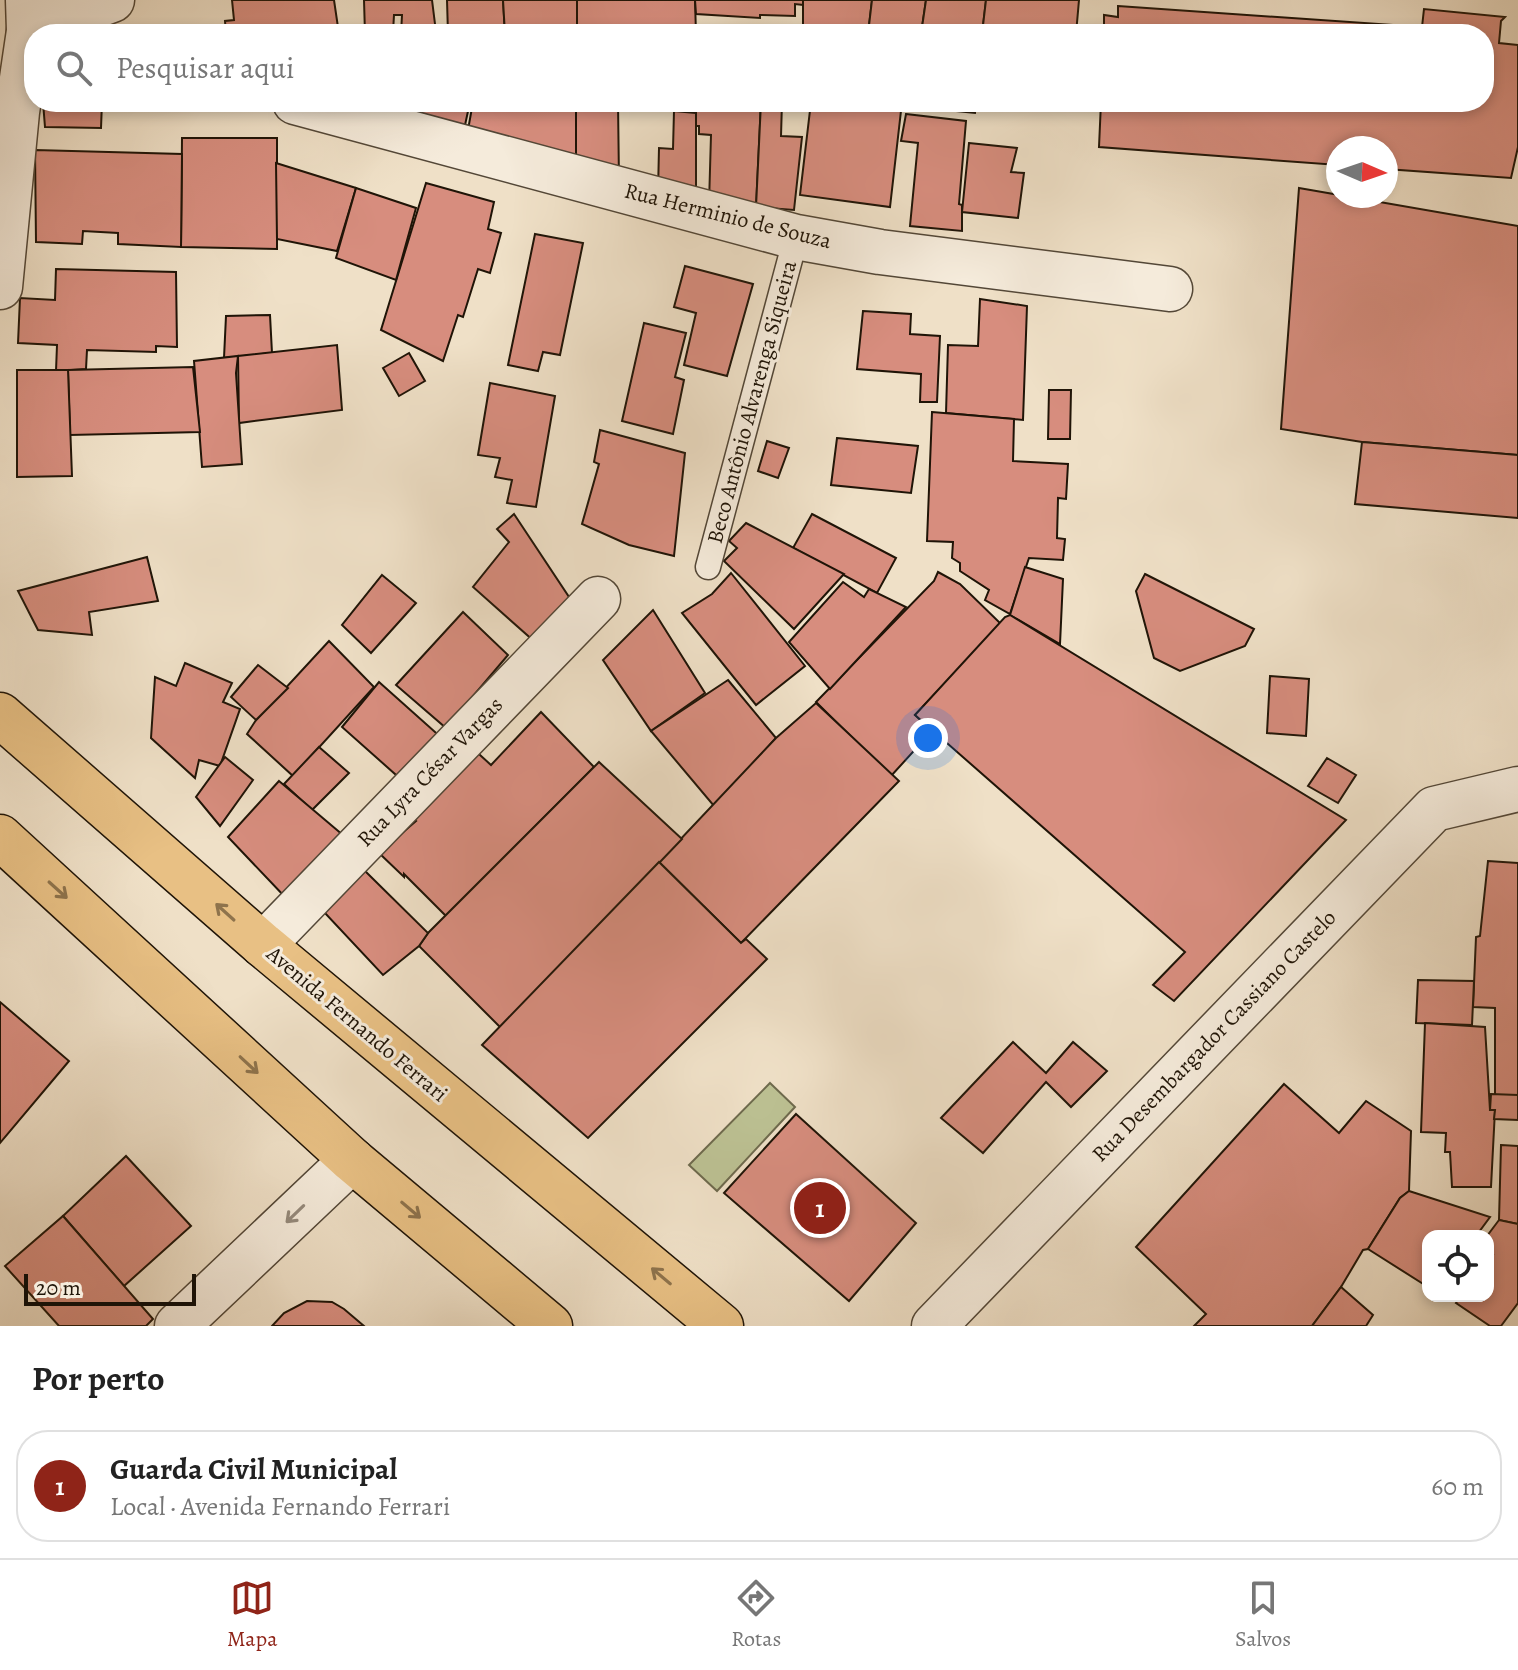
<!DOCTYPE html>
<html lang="pt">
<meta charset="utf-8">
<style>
:root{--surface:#fff;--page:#f2f2f2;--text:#222;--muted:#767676;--line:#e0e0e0;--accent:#8f2418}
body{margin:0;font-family:Alegreya,serif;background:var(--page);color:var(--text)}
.controls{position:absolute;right:24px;bottom:24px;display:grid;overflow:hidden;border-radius:16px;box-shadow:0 4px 12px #0003}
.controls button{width:72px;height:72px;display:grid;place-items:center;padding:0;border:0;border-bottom:2px solid var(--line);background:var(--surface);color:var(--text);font:40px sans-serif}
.compass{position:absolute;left:1326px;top:136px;width:72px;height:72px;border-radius:50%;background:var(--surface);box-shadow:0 4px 12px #0003;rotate:92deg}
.scale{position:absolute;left:24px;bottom:20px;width:172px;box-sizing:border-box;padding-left:8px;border:4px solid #1f1407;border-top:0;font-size:22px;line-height:28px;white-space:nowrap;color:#1f1407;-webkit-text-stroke:6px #f5ebdb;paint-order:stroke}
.you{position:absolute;left:928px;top:738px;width:28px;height:28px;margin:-20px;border:6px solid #fff;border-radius:50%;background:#1a73e8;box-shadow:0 0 0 12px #1a73e833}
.badge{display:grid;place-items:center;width:52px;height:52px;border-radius:50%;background:var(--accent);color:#fff;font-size:26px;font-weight:700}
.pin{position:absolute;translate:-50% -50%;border:4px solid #fff;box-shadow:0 2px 8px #0006}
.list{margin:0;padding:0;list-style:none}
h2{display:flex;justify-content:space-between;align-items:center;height:104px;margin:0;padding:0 32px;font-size:34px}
h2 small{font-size:26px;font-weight:400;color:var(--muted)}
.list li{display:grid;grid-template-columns:52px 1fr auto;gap:24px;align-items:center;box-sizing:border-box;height:112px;margin:0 16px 16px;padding:0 16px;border:2px solid var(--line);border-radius:32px}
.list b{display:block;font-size:30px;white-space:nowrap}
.list p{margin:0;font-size:26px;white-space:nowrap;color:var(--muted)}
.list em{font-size:26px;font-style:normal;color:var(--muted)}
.icon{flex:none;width:44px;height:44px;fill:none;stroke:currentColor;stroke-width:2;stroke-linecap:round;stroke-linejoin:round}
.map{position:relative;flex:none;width:1518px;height:1326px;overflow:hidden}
.search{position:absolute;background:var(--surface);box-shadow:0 4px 12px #0003;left:24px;right:24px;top:24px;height:88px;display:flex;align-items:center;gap:20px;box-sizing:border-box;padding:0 28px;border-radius:32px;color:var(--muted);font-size:30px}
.sheet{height:232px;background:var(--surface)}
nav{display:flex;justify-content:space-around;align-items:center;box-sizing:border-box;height:112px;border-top:2px solid var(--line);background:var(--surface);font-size:22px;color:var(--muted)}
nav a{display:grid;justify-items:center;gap:4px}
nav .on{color:var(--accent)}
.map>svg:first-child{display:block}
.green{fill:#bcc193;stroke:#6e6a4d;stroke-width:2}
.building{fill:#d78d7e;stroke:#1f1407;stroke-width:2}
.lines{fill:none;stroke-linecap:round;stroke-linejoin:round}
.service-casing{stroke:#534737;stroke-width:27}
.minor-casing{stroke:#534737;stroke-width:47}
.primary-casing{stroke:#1f1407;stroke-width:47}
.service{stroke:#f5ebdb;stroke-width:24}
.minor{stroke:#f5ebdb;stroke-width:44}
.primary{stroke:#e8c084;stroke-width:44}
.oneway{stroke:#8e734c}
.oneway2{stroke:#958a7c}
.labels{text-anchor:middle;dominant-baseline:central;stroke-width:6;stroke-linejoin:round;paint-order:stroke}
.street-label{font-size:22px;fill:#1f1407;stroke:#f5ebdb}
</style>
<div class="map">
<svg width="1518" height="1326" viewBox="0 0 1518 1326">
<rect width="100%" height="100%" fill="#efe0c7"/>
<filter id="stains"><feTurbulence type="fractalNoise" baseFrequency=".0025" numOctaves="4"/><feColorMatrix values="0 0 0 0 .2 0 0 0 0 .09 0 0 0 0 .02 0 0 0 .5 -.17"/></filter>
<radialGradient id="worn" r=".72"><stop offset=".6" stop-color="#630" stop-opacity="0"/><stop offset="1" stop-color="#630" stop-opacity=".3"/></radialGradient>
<polygon class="green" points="770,1083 795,1107 717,1191 689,1165"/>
<g class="building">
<polygon points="232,0 334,0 339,34 226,34 225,21 234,20"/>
<polygon points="364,0 432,0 436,32 401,34 402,15 394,15 393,32 398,34 365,34"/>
<polygon points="447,0 503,0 505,34 448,34"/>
<polygon points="503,0 577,0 577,34 505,34"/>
<polygon points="577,0 695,0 696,34 577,34"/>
<polygon points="695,0 803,0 804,5 795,4 795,16 760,15 760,18 696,14"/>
<polygon points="803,0 872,0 868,34 803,34"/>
<polygon points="872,0 926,0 921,34 868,34"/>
<polygon points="926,0 986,0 982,34 921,34"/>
<polygon points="986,0 1079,0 1076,34 982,34"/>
<polygon points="1118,6 1422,27 1424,9 1505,17 1501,21 1499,43 1518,45 1518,147 1511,178 1386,169 1386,148 1338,148 1338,165 1099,147 1101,102 1484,102 1484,34 1104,34 1104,15 1118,17"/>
<polygon points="43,102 102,102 101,128 45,127"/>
<polygon points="372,102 423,102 419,129"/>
<polygon points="423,102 470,102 462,139 419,129"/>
<polygon points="473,102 576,102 576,170 466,141"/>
<polygon points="576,102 618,102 619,181 576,170"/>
<rect x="618" y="102" width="43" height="3"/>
<polygon points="696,102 761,102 756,207 709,204 711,135 699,134 699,126 695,126"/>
<polygon points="761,102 782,102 781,136 802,137 794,210 756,207"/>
<polygon points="811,102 902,102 890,207 800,195"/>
<polygon points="908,102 976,102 975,113 907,106"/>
<polygon points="674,111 696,113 696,202 658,192 659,148 673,149"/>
<polygon points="906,114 966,121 959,204 962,205 962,231 910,226 918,143 901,141"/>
<polygon points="182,138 277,138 277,249 181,247"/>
<polygon points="969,143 1017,148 1011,172 1024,173 1018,218 962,212"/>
<polygon points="35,150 182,154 181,247 118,244 118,233 83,231 82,244 36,242"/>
<polygon points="276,163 356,188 337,251 277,239"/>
<polygon points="426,183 494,202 488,229 501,233 490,273 478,269 463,317 458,315 443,361 381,330"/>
<polygon points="356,188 416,208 396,280 336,258"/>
<polygon points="1299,188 1518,226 1518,455 1362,442 1281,429"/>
<polygon points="535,234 583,243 560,355 543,352 538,371 508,365"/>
<polygon points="685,266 753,284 727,376 684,365 696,313 674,307"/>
<polygon points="56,269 176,272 177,347 156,346 156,352 87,350 86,369 56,371 57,345 18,343 20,298 55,300"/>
<polygon points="980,299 1027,306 1023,420 946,413 948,345 978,346"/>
<polygon points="863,311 911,314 910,334 940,336 937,402 920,402 921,374 857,369"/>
<polygon points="270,315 272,353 224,358 226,316"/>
<polygon points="644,323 686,333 675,377 684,380 673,434 622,421"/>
<polygon points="337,345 342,410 239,423 238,356"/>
<polygon points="409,353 425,381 399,396 383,368"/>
<polygon points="238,356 236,373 242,464 202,467 194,361"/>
<polygon points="193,367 200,432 70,435 68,370"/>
<polygon points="17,370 68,370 72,476 17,477"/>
<polygon points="490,383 555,396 536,507 507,503 512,480 495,477 500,458 478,455"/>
<polygon points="1049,390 1071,390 1070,439 1048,439"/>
<polygon points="932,412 1014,419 1013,461 1068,464 1066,499 1058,498 1057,538 1065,539 1063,560 1029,558 1010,614 985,600 989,590 960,571 960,563 952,558 953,542 927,541"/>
<polygon points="600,430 685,453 674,556 629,545 582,524 599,464 594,462"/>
<polygon points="837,438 918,446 911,493 831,485"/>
<polygon points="767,441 789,448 778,478 758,471"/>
<polygon points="1362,442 1518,455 1518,518 1355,504"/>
<polygon points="514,514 571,600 535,642 473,587 509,542 497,529"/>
<polygon points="812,514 896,558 877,593 793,548"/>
<polygon points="746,523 844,574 794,629 724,561 737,548 729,541"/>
<polygon points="147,557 158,601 89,612 92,635 38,630 18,591"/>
<polygon points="1025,567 1063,579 1060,644 1010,615"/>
<polygon points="938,572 960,584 1001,624 915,715 932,731 891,776 816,702 934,581"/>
<polygon points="731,573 805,666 756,705 682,613 712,594"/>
<polygon points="1145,574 1254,629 1245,646 1180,671 1154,658 1136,591"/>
<polygon points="382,575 416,603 371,653 342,625"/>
<polygon points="843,582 864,597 869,589 906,607 830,689 789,642"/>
<polygon points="653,610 705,693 651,731 603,660"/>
<polygon points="463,612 508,655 446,728 396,685"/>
<polygon points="1010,615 1346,820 1174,1001 1153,985 1185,952 915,715 1005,617"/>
<polygon points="329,641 374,687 293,776 247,734 256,720"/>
<polygon points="185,663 232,683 223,702 240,709 220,766 199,760 195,778 151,738 155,677 176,686"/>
<polygon points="258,665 288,688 256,720 231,697"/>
<polygon points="1270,676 1309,679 1306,736 1267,733"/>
<polygon points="728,680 776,738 714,806 651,731"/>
<polygon points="379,682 444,740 404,782 342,727"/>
<polygon points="816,703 899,781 741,943 659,862 776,738"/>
<polygon points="541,712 594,767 446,916 404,874 404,877 379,853 416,821 405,812 469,745 491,765"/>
<polygon points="319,747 349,773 312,810 284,784"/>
<polygon points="225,757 253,780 220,826 196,797"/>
<polygon points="1327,758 1356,775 1338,803 1308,786"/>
<polygon points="599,762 682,839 501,1028 419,946 428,933"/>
<polygon points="279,781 350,841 286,898 228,837"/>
<polygon points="1488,861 1518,863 1518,1095 1495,1095 1495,1008 1473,1007 1476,937 1480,936"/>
<polygon points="659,862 741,943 746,939 767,959 588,1138 482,1045"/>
<polygon points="362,868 428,933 419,946 383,975 324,912"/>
<polygon points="1418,980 1474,981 1472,1025 1416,1023"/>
<polygon points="0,1002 69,1061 0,1143"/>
<polygon points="1425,1023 1485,1027 1490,1110 1495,1110 1491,1187 1452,1187 1450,1152 1445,1152 1446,1133 1421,1132"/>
<polygon points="1013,1042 1046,1073 1073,1042 1107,1071 1071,1107 1046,1082 983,1153 941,1118"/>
<polygon points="1284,1084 1339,1133 1366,1101 1411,1131 1409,1191 1400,1198 1368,1249 1363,1250 1341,1287 1312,1326 1194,1326 1206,1314 1136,1247"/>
<polygon points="1491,1094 1518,1095 1518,1120 1494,1119 1495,1110 1490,1110"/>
<polygon points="796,1114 916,1223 849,1301 724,1193"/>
<polygon points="1501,1145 1518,1146 1518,1224 1499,1220"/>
<polygon points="126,1156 191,1226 124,1286 63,1216"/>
<polygon points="1409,1191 1490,1217 1476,1236 1428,1236 1428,1287 1368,1249 1400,1198"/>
<polygon points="63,1216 153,1319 146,1326 59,1326 5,1266"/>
<polygon points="1499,1220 1518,1224 1518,1303 1501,1326 1490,1326 1456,1303 1461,1296 1488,1296 1488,1261 1493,1255 1488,1251 1487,1236"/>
<polygon points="1341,1287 1373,1315 1366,1326 1312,1326"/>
<polygon points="307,1301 332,1302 344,1309 364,1326 272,1326 284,1313"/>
</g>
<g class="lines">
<defs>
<polyline id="service" points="708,567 796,237"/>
<g id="minor">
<polyline points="29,31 112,0"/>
<polyline points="295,102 796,237 880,252 1170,289"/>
<polyline points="0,287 17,112 29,31 28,0"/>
<polyline points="263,945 598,599"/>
<polyline points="177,1326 352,1160"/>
<polyline points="934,1326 1434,809 1518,789"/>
</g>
<g id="primary">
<polyline points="0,715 263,945 721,1326"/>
<polyline points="0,837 352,1160 550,1326"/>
</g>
</defs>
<use href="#service" class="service-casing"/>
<use href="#minor" class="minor-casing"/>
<use href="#primary" class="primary-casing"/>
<use href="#service" class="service"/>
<use href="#minor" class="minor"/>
<use href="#primary" class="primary"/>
</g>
<defs><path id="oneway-shaft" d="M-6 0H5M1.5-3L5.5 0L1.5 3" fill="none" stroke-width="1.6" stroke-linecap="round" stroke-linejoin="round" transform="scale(2)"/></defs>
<g class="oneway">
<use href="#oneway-shaft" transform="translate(58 890) rotate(42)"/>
<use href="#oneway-shaft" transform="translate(225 912) rotate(-138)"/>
<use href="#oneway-shaft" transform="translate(249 1065) rotate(43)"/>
<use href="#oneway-shaft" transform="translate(411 1210) rotate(40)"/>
<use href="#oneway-shaft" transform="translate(661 1276) rotate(-140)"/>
</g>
<use class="oneway2" href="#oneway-shaft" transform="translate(295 1214) rotate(136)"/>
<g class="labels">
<g class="street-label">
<text transform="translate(728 216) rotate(14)">Rua Herminio de Souza</text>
<text transform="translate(752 402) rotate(-75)">Beco Antônio Alvarenga Siqueira</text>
<text transform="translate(430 772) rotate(-46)">Rua Lyra César Vargas</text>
<text transform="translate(357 1024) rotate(40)">Avenida Fernando Ferrari</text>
<text transform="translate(1214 1036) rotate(-46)">Rua Desembargador Cassiano Castelo</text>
</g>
</g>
<rect width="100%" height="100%" filter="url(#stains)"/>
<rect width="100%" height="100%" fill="url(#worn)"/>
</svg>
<div class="controls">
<button><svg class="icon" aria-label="locate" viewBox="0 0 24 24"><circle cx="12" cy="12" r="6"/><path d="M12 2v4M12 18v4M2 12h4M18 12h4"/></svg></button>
</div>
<svg class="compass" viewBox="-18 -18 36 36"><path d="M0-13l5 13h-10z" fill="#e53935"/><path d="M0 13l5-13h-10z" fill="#767676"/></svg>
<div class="scale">20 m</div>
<div class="you"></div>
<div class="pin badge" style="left:820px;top:1208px">1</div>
<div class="search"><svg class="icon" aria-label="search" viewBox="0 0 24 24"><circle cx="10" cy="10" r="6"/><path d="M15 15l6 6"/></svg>Pesquisar aqui</div>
</div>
<section class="sheet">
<h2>Por perto<small></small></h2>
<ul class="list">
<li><span class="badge">1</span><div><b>Guarda Civil Municipal</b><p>Local · Avenida Fernando Ferrari</p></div><em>60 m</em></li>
</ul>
</section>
<nav>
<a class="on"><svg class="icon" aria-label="map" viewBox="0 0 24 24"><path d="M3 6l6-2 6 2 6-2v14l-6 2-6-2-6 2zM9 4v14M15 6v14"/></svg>Mapa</a>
<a><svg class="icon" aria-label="directions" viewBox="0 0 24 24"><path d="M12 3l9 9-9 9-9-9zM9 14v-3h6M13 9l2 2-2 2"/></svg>Rotas</a>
<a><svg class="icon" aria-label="saved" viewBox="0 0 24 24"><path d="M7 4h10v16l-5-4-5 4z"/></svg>Salvos</a>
</nav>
